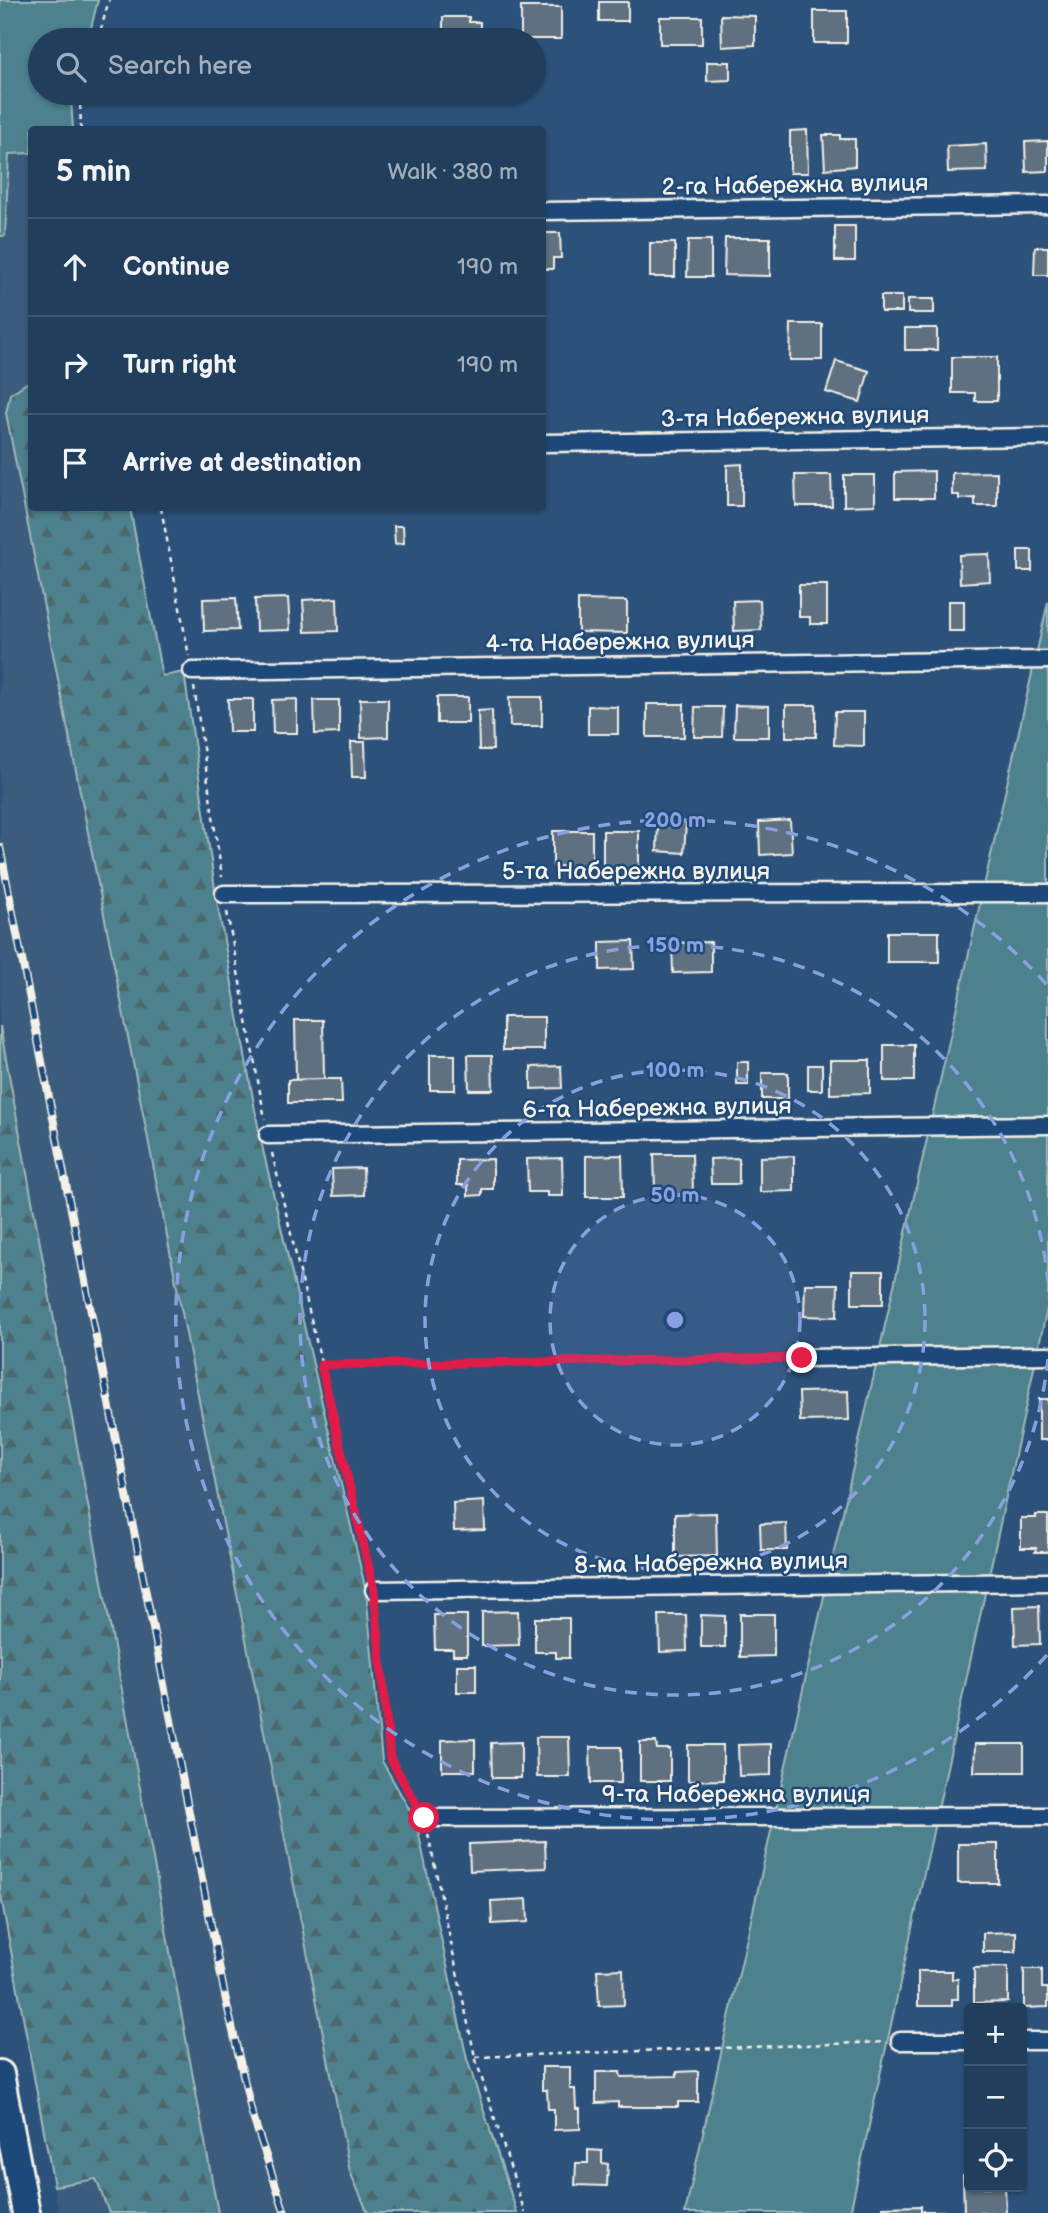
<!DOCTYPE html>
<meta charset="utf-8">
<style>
:root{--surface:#213e5c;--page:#294562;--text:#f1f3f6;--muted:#a2aebb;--line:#3e5772}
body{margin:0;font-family:"Balsamiq Sans",sans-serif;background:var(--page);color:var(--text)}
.controls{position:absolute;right:21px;bottom:21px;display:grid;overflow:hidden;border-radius:7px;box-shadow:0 2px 5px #0004}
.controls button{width:63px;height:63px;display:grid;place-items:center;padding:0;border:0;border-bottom:2px solid var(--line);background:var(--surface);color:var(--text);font:35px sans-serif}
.stop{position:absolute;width:21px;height:21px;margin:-16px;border:5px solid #e11d48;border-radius:50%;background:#fff}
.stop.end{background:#e11d48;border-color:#fff;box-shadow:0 2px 7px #0008}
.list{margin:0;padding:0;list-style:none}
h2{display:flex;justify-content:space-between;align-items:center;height:91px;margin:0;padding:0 28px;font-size:30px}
h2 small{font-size:23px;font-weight:400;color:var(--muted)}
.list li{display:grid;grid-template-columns:46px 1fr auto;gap:21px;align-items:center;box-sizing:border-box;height:98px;padding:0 28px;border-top:2px solid var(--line)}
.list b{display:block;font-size:26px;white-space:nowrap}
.list em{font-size:23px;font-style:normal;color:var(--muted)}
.icon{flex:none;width:38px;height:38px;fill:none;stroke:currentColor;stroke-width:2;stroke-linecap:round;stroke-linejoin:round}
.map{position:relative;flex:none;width:1048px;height:2213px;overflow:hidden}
.search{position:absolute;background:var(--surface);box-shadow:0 2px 5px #0004;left:28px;top:28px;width:518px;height:77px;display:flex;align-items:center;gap:18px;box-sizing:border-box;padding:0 24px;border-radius:38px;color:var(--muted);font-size:26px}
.panel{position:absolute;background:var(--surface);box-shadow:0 2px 5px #0004;left:28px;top:126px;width:518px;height:385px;border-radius:7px}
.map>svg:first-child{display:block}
.built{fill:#3b5b7c}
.forest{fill:url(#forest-firs);stroke:#a1b9ba;stroke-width:2}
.green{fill:#4e818d;stroke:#a1b9ba;stroke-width:2}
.building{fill:#5f7080;stroke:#f4f1e8;stroke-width:2}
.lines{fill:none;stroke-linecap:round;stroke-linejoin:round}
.minor-casing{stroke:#f4f1e8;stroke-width:21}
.primary-casing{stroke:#f4f1e8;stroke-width:32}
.path{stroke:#f4f1e8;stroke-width:2.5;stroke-dasharray:5 5;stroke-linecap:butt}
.minor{stroke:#1f4a7a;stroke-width:16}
.primary{stroke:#1f4a7a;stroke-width:26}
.rail-casing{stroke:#f4f1e8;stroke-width:8}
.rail{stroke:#1f4a7a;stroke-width:5;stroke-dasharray:16;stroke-linecap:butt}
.route{stroke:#e11d48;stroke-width:9}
.ring{fill:none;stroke:#88a0e0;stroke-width:3.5;stroke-dasharray:12 9}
.labels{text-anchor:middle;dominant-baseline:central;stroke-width:5;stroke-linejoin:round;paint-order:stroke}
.street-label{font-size:24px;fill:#f4f1e8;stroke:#1f4a7a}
.centre{fill:#88a0e0;stroke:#1f4a7a;stroke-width:3.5}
.ring-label{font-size:21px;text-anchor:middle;font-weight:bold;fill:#88a0e0;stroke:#1f4a7a;stroke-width:5;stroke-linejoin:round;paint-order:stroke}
</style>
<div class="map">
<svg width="1048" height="2213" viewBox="0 0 1048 2213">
<defs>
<pattern id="forest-firs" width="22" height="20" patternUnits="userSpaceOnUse" patternTransform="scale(1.75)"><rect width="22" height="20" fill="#4e818d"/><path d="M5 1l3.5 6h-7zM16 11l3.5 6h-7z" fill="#4c676d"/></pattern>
</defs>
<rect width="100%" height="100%" fill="#2c527b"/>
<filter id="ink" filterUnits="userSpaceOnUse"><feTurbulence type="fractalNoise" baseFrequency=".0143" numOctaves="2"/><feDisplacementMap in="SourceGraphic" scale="14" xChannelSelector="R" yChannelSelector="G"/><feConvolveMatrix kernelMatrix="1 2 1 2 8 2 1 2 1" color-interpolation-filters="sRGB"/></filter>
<g filter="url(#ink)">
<g class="built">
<polygon points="31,153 31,380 10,394 6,413 350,2172 368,2213 218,2213 0,1026 0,236 5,235 9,154"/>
<polygon points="96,2179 109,2213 59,2213 54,2186"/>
</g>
<g class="forest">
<polygon points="31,380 32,508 130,508 162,676 184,672 216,896 260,1137 366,1591 382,1761 416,1821 467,2059 517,2213 368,2213 350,2172 6,413 10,394"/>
<polygon points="0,1026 218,2213 109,2213 96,2179 54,2186 0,1891"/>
</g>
<g class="green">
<polygon points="0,0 98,0 88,40 40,40 40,93 73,93 71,100 73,129 32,130 31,153 9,154 5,236 0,236"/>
<polygon points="1048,602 1048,1304 850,2213 685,2213"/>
</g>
<g class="building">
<rect x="599" y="2" width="29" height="19"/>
<rect x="521" y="7" width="40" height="32"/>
<rect x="814" y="11" width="33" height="32"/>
<polygon points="721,15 755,16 755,45 722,47"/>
<polygon points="443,17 469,17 469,22 480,22 480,40 443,40"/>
<rect x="660" y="17" width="42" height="27"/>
<polygon points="707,62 730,62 730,80 707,81"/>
<polygon points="807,130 808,173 790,173 790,131"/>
<polygon points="823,135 840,135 840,139 855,139 855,166 825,169"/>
<polygon points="1048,141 1048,171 1026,172 1025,142"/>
<polygon points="986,144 987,171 948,172 947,146"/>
<rect x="835" y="226" width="20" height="35"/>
<polygon points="542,233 560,233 561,258 553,258 553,269 542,269"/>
<polygon points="725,238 770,238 770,276 724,275"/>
<polygon points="688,240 711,240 711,277 687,277"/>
<rect x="650" y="243" width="25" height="34"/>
<polygon points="1035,247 1048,247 1048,275 1034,275"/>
<rect x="881" y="296" width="21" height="16"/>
<rect x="908" y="299" width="26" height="14"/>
<polygon points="791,324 822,324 822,360 790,360"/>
<rect x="905" y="328" width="32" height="22"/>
<polygon points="952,357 997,357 997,401 975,401 975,393 952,393"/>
<polygon points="836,361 869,371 860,402 826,392"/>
<polygon points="742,464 742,506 727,506 727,465"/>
<polygon points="934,471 934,498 895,498 895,472"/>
<polygon points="997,472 997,506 975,506 975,498 959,499 959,495 952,495 952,473"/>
<polygon points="795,475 831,475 832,506 796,506"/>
<polygon points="844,475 875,475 875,505 844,506"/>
<polygon points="394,526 403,526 404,543 395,544"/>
<rect x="1018" y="550" width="14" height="21"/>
<polygon points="989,554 990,581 960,583 959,555"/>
<polygon points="799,585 827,585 827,624 810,624 810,617 799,617"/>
<polygon points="236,598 238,630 204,631 203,599"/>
<polygon points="288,598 290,630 256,631 255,599"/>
<polygon points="337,598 338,631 305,632 303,600"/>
<polygon points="578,600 627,601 627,633 578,632"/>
<polygon points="760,600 761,630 734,631 733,601"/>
<rect x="948" y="601" width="16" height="30"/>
<rect x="437" y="697" width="31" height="26"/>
<polygon points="509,697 542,697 542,726 510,726"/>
<polygon points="228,699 253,699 253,732 229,732"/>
<polygon points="297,699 297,733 273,733 272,700"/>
<polygon points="360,699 388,699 388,737 361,738"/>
<polygon points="314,700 339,700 339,733 315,734"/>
<rect x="647" y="704" width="37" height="33"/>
<polygon points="735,705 769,706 769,737 734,737"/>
<rect x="786" y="705" width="30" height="32"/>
<polygon points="588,706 618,707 618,734 588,734"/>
<polygon points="695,707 723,707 722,737 694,737"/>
<polygon points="492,710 493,750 479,750 478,711"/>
<polygon points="835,712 864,712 864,746 834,745"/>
<polygon points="351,742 365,742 366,777 352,777"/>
<polygon points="790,820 792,853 760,855 759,822"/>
<polygon points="658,822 686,823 684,853 657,851"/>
<polygon points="553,831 592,831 592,867 553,866"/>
<rect x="603" y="831" width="36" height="38"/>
<rect x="887" y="932" width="52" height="30"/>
<polygon points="633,941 634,969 600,970 600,942"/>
<polygon points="711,942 711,972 673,973 672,943"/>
<rect x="503" y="1017" width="41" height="33"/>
<polygon points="295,1020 323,1020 324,1079 296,1080"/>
<rect x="884" y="1045" width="30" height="36"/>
<rect x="430" y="1055" width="25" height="35"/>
<polygon points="468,1055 492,1055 493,1090 469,1090"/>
<polygon points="830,1060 870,1060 870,1093 830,1094"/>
<rect x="737" y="1062" width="11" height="23"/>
<rect x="808" y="1065" width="14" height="25"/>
<polygon points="561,1066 562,1088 531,1089 531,1067"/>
<rect x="762" y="1073" width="26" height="26"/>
<polygon points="324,1079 341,1079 342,1103 288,1103 288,1080"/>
<polygon points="654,1154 692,1154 693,1195 674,1195 674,1191 655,1191"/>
<polygon points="622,1155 623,1197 586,1197 586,1156"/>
<polygon points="794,1156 794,1191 760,1192 760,1157"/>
<polygon points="562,1158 563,1196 547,1196 547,1192 528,1192 527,1159"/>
<polygon points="739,1158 739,1184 711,1184 710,1159"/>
<polygon points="493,1159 493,1189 482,1189 482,1195 468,1196 468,1185 457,1185 457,1160"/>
<polygon points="363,1168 364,1195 333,1196 332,1169"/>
<rect x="852" y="1271" width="31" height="33"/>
<polygon points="805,1284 838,1284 837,1317 804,1316"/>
<polygon points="848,1391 849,1420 800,1421 799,1392"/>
<rect x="1039" y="1399" width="9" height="41"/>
<polygon points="484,1501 485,1530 454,1531 453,1503"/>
<polygon points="716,1513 717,1556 675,1557 675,1514"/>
<polygon points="1036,1515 1048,1515 1048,1552 1035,1552 1036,1548 1021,1548 1021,1518 1036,1518"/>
<polygon points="786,1523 787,1550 761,1550 760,1524"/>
<polygon points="1039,1606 1040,1644 1015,1645 1014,1607"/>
<polygon points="518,1611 519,1645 482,1646 482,1612"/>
<polygon points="740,1614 774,1614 774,1656 740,1657"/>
<polygon points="434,1615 467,1615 467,1655 453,1655 453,1649 435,1649"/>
<polygon points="659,1615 686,1615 687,1651 660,1652"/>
<polygon points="701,1615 725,1616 725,1647 701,1647"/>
<polygon points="535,1618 569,1618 569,1658 556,1658 556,1652 535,1652"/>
<rect x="457" y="1665" width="19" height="27"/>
<polygon points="536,1737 569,1737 570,1777 537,1777"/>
<polygon points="475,1739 475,1771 442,1771 442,1740"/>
<polygon points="521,1742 521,1778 492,1778 491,1743"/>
<polygon points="640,1742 656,1742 657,1749 670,1749 670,1781 640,1781"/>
<polygon points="771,1744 771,1775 739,1776 738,1745"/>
<polygon points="975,1744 1024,1744 1024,1772 974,1772"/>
<polygon points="688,1745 723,1745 723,1780 688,1781"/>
<polygon points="590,1747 621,1747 621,1783 591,1783"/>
<polygon points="545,1841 546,1868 470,1871 469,1844"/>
<rect x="958" y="1844" width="40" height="39"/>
<polygon points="527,1899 528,1922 492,1924 491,1901"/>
<polygon points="1016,1932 1016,1952 983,1952 983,1933"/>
<polygon points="1008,1967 1008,2002 974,2003 974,1968"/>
<polygon points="623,1969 624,2005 599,2006 597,1970"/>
<polygon points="1024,1969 1042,1969 1042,1988 1048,1988 1048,2007 1024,2008"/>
<polygon points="918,1971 952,1971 952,1979 958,1979 958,1999 952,1999 952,2006 918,2006"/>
<polygon points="542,2067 570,2067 570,2089 575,2089 576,2109 580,2109 580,2129 554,2130 554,2109 548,2109 547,2090 542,2090"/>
<polygon points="698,2071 698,2102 678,2102 678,2107 618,2107 618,2102 596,2103 596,2072 620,2072 621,2077 677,2076 677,2072"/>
<polygon points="588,2150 602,2151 602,2163 608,2164 607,2186 575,2185 576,2163 588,2163"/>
<polygon points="963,2175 969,2175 969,2187 1005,2187 1006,2213 964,2213"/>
<polygon points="921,2206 921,2211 943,2211 943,2213 870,2213 883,2213 883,2207"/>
</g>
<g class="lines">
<defs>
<g id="minor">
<polyline points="542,211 1048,205"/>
<polyline points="542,443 1048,437"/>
<polyline points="192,671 1048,660"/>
<polyline points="224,894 1048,893"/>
<polyline points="268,1135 1048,1125"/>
<polyline points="802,1358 1048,1355"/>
<polyline points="374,1590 1048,1582"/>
<polyline points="424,1818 1048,1816"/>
<polyline points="900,2041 969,2041"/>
<polyline points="1022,2041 1048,2041"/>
</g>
<polyline id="primary" points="0,2074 26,2213"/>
</defs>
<use href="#minor" class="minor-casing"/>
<use href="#primary" class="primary-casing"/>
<g class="path">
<polyline points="98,40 109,0"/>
<polyline points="81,130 80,101 83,93"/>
<polyline points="161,508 189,656"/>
<polyline points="194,687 222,877"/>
<polyline points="227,912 265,1119"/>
<polyline points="272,1153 371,1575"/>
<polyline points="322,1365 788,1358"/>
<polyline points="376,1606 390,1758 417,1805"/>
<polyline points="428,1834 475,2057 525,2213"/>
<polyline points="476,2057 886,2042"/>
</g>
<use href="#minor" class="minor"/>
<use href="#primary" class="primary"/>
<defs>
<polyline id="rail" points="0,847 225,1996 252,2114 285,2213"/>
</defs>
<use href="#rail" class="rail-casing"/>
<use href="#rail" class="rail"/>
</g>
</g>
<g class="lines" filter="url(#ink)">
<polyline class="route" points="424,1818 390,1758 374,1590 321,1365 802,1358"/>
</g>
<circle cx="675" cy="1320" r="125" fill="#88a0e0" fill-opacity=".12"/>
<g class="ring">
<circle cx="675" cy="1320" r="125"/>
<circle cx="675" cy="1320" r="250"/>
<path d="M1048 1359A375 375 0 1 1 1048 1281"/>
<path d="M1047 1655A500 500 0 1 1 1047 985"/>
</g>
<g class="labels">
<g class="street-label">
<text transform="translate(795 185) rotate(-1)">2-га Набережна вулиця</text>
<text transform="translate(795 417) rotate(-1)">3-тя Набережна вулиця</text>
<text transform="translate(620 642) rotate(-1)">4-та Набережна вулиця</text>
<text x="636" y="871">5-та Набережна вулиця</text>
<text transform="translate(657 1108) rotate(-1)">6-та Набережна вулиця</text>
<text transform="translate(711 1563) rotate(-1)">8-ма Набережна вулиця</text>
<text x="736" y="1794">9-та Набережна вулиця</text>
</g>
</g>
<circle cx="675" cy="1320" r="10" class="centre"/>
<g class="ring-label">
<text x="675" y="827">200 m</text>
<text x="675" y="952">150 m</text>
<text x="675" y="1077">100 m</text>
<text x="675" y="1202">50 m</text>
</g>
</svg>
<div class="controls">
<button>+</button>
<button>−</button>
<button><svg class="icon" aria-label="locate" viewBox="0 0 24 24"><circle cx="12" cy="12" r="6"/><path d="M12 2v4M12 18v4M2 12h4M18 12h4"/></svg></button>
</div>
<div class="stop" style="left:424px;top:1818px"></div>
<div class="stop end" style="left:802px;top:1358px"></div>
<div class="search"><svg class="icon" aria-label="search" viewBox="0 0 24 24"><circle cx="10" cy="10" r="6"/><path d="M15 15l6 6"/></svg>Search here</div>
<section class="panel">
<h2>5 min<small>Walk · 380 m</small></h2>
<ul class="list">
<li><svg class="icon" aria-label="ahead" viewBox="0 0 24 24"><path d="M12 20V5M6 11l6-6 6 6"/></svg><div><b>Continue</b></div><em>190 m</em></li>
<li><svg class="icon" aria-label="right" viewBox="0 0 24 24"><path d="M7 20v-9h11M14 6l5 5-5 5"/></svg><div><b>Turn right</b></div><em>190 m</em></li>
<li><svg class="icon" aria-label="arrive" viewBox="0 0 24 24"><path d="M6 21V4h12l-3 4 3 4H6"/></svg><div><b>Arrive at destination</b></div></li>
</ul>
</section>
</div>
